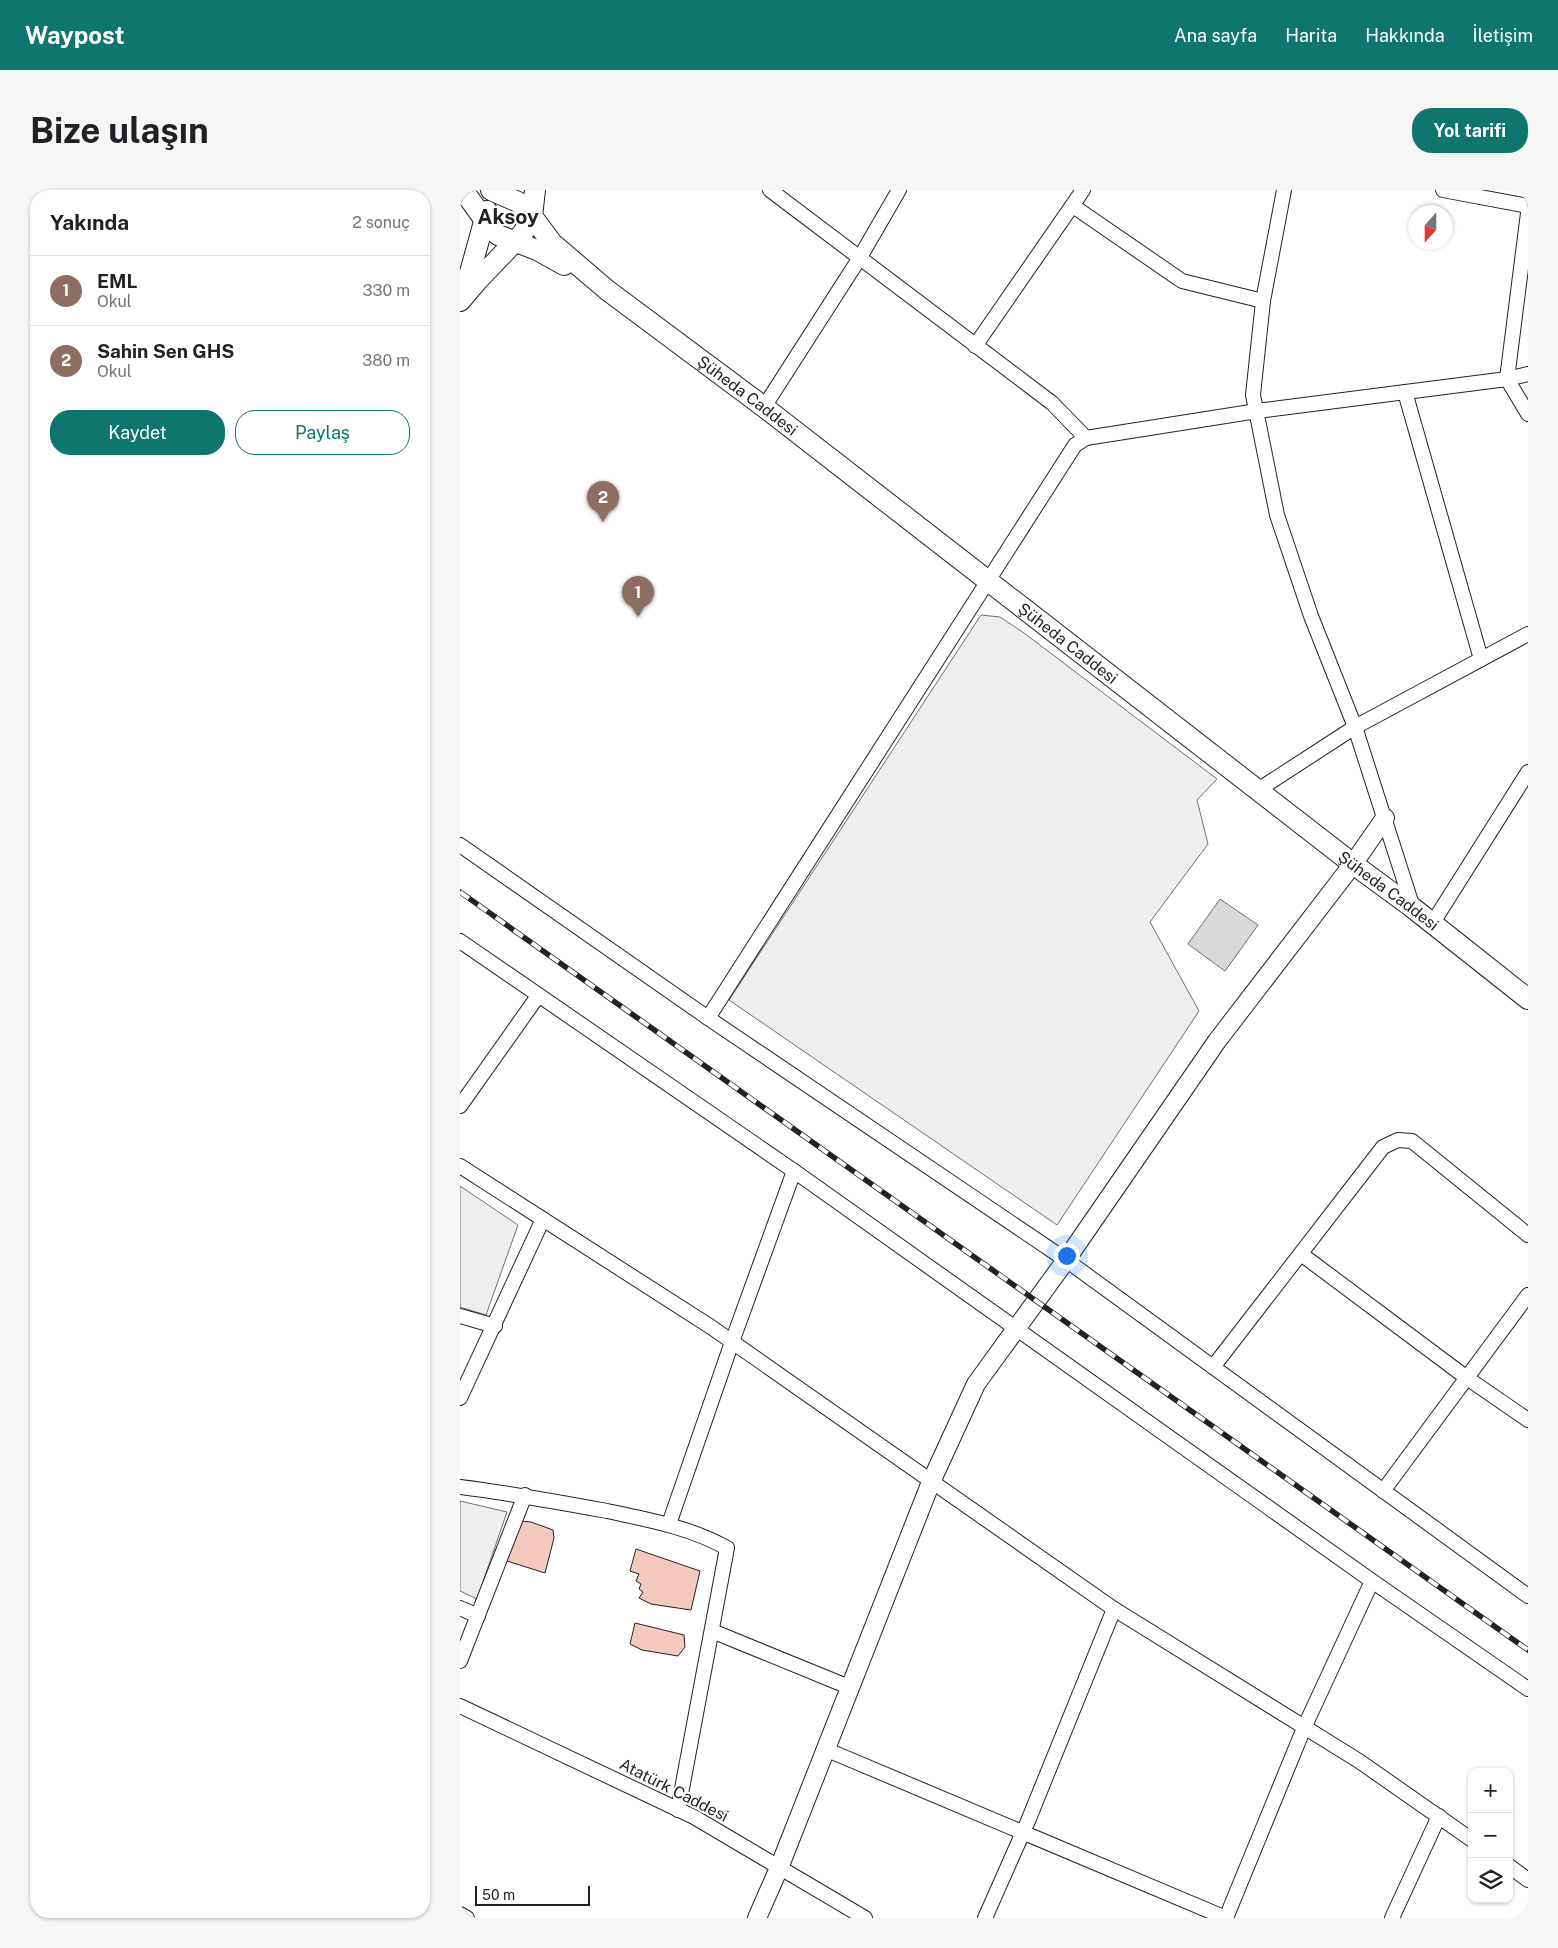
<!DOCTYPE html>
<html lang="tr">
<meta charset="utf-8">
<style>
:root{--surface:#fff;--page:#f6f6f6;--text:#202124;--muted:#757577;--line:#e0e0e0;--accent:#0f766e}
body{margin:0;font-family:"Public Sans",sans-serif;background:var(--page);color:var(--text)}
.controls{position:absolute;right:15px;bottom:15px;display:grid;overflow:hidden;border-radius:10px;box-shadow:0 1px 4px #0004}
.controls button{width:45px;height:45px;display:grid;place-items:center;padding:0;border:0;border-bottom:1px solid var(--line);background:var(--surface);color:var(--text);font:25px sans-serif}
.compass{position:absolute;left:948px;top:15px;width:45px;height:45px;border-radius:50%;background:var(--surface);box-shadow:0 1px 4px #0004;rotate:201deg}
.scale{position:absolute;left:15px;bottom:12px;width:115px;box-sizing:border-box;padding-left:5px;border:2px solid #222;border-top:0;font-size:14px;line-height:18px;white-space:nowrap;color:#222;-webkit-text-stroke:4px #fff;paint-order:stroke}
.you{position:absolute;left:606px;top:1065px;width:18px;height:18px;margin:-12px;border:4px solid #fff;border-radius:50%;background:#1a73e8;box-shadow:0 0 0 8px #1a73e833}
.badge{display:grid;place-items:center;width:32px;height:32px;border-radius:50%;background:var(--accent);color:#fff;font-size:16px;font-weight:700}
.pin{position:absolute;translate:-50% -41px;filter:drop-shadow(0 1px 2px #0008)}
.pin::after{content:'';position:absolute;top:26px;width:18px;height:15px;background:inherit;clip-path:polygon(0 0,100% 0,50% 100%)}
.list{margin:0;padding:0;list-style:none}
h2{display:flex;justify-content:space-between;align-items:center;height:65px;margin:0;padding:0 20px;font-size:21px}
h2 small{font-size:16px;font-weight:400;color:var(--muted)}
.list li{display:grid;grid-template-columns:32px 1fr auto;gap:15px;align-items:center;box-sizing:border-box;height:70px;padding:0 20px;border-top:1px solid var(--line)}
.list b{display:block;font-size:19px;white-space:nowrap}
.list p{margin:0;font-size:16px;white-space:nowrap;color:var(--muted)}
.list em{font-size:16px;font-style:normal;color:var(--muted)}
.actions{display:flex;gap:10px;padding:15px 20px}
.actions a{flex:1;padding:11px 0;border:1px solid var(--accent);border-radius:20px;text-align:center;font-size:18px;color:var(--accent)}
.actions .main{background:var(--accent);color:#fff}
.icon{flex:none;width:28px;height:28px;fill:none;stroke:currentColor;stroke-width:2;stroke-linecap:round;stroke-linejoin:round}
.map{position:relative;flex:none;width:1068px;height:1728px;overflow:hidden;border-radius:20px}
header{display:flex;align-items:center;gap:30px;box-sizing:border-box;height:70px;padding:0 25px;background:var(--accent);color:#fff}
header strong{font-size:24px}
nav{display:flex;gap:28px;margin-inline-start:auto;font-size:18px}
.intro{display:flex;align-items:center;justify-content:space-between;box-sizing:border-box;height:120px;padding:0 30px}
h1{margin:0;font-size:35px}
.button{padding:12px 22px;border-radius:20px;background:var(--accent);color:#fff;font-size:18px;font-weight:700}
main{display:flex;gap:30px;padding:0 30px}
aside{flex:1;background:var(--surface);border-radius:20px;box-shadow:0 1px 4px #0004}
.map>svg:first-child{display:block}
.green{fill:#eee;stroke:#6f6f6f}
.water{fill:#d9d9d9;stroke:#6f6f6f}
.building{fill:#f3c9c0;stroke:#222}
.lines{fill:none;stroke-linecap:round;stroke-linejoin:round}
.minor-casing{stroke:#222;stroke-width:16}
.tertiary-casing{stroke:#222;stroke-width:20}
.secondary-casing{stroke:#222;stroke-width:22}
.minor{stroke:#fff;stroke-width:14}
.tertiary{stroke:#fff;stroke-width:18}
.secondary{stroke:#fff;stroke-width:20}
.rail-casing{stroke:#222;stroke-width:5.5}
.rail{stroke:#fff;stroke-width:4;stroke-dasharray:11;stroke-linecap:butt}
.labels{text-anchor:middle;dominant-baseline:central;stroke-width:4;stroke-linejoin:round;paint-order:stroke}
.street-label{font-size:16px;fill:#222;stroke:#fff}
.district-label{font-size:21px;font-weight:bold;fill:#222;stroke:#fff}
</style>
<header>
<strong>Waypost</strong>
<nav><a>Ana sayfa</a><a>Harita</a><a>Hakkında</a><a>İletişim</a></nav>
</header>
<div class="intro"><h1>Bize ulaşın</h1><a class="button">Yol tarifi</a></div>
<main>
<aside>
<h2>Yakında<small>2 sonuç</small></h2>
<ul class="list">
<li><span class="badge" style="background:#8d6e63">1</span><div><b>EML</b><p>Okul</p></div><em>330 m</em></li>
<li><span class="badge" style="background:#8d6e63">2</span><div><b>Sahin Sen GHS</b><p>Okul</p></div><em>380 m</em></li>
</ul>
<div class="actions"><a class="main">Kaydet</a><a>Paylaş</a></div>
</aside>
<div class="map">
<svg width="1068" height="1728" viewBox="0 0 1068 1728">
<rect width="100%" height="100%" fill="#fff"/>
<g class="green">
<polygon points="521,425 540,427 564,443 757,589 737,610 748,654 690,732 739,821 597,1035 269,810"/>
<polygon points="0,996 58,1035 26,1125 0,1117"/>
<polygon points="0,1311 47,1322 17,1409 0,1401"/>
</g>
<polygon class="water" points="760,709 798,735 765,781 728,754"/>
<g class="building">
<polygon points="59,1331 71,1332 93,1340 94,1348 85,1383 47,1371 48,1357"/>
<polygon points="176,1359 240,1381 231,1420 191,1414 179,1408 183,1402 179,1399 181,1394 176,1391 179,1384 170,1381"/>
<polygon points="175,1433 224,1445 225,1457 218,1466 182,1460 170,1454"/>
</g>
<g class="lines">
<defs>
<g id="minor">
<polyline points="310,0 592,213 626,248"/>
<polyline points="824,0 803,111 793,205 817,325 851,426 895,537 953,718"/>
<polyline points="983,0 1068,16"/>
<polyline points="613,16 722,91 803,111"/>
<polyline points="1068,23 1047,189 1068,224"/>
<polyline points="515,156 623,0"/>
<polyline points="945,202 1021,469"/>
<polyline points="304,217 399,69 439,0"/>
<polyline points="798,600 895,537 1068,444"/>
<polyline points="0,655 248,828 606,1070 1068,1406"/>
<polyline points="972,734 1068,582"/>
<polyline points="0,751 334,981 912,1391 1068,1499"/>
<polyline points="248,828 615,255 626,248 797,221 1047,189 1068,184"/>
<polyline points="0,916 78,806"/>
<polyline points="0,976 251,1137 654,1419 899,1571 1012,1650"/>
<polyline points="841,1064 1007,1188 1068,1230"/>
<polyline points="0,1126 35,1136"/>
<polyline points="753,1177 923,957 938,950 952,951 1068,1045"/>
<polyline points="0,1208 83,1029"/>
<path d="M0 1297C49 1303 98 1312 147 1321 189 1330 229 1337 267 1358L218 1620"/>
<polyline points="923,1301 1068,1105"/>
<polyline points="209,1334 272,1152 334,981"/>
<polyline points="0,1418 18,1426"/>
<polyline points="252,1441 389,1497"/>
<polyline points="0,1471 65,1305"/>
<polyline points="0,1516 234,1627 405,1728"/>
<polyline points="365,1559 766,1728"/>
<polyline points="1049,1676 1068,1690"/>
<polyline points="0,1724 7,1728"/>
<polyline points="525,1728 568,1631 654,1419"/>
<polyline points="766,1728 844,1538 912,1391"/>
<polyline points="932,1728 979,1626"/>
</g>
<polyline id="tertiary" points="297,1728 319,1678 471,1292 516,1194 606,1070 757,851 893,674 925,628"/>
<g id="secondary">
<polyline points="3,0 31,39 38,45 77,60 104,75"/>
<path id="s1" d="M31 0 58 12 72 26 92 53 147 100 304 217 893 674 953 718 1068 809"/>
<polyline points="2,101 9,86 27,21"/>
<polyline points="0,111 18,90 63,43 72,26 75,0"/>
</g>
</defs>
<use href="#minor" class="minor-casing"/>
<use href="#tertiary" class="tertiary-casing"/>
<use href="#secondary" class="secondary-casing"/>
<use href="#minor" class="minor"/>
<use href="#tertiary" class="tertiary"/>
<use href="#secondary" class="secondary"/>
<defs>
<polyline id="rail" points="0,702 1068,1460"/>
</defs>
<use href="#rail" class="rail-casing"/>
<use href="#rail" class="rail"/>
</g>
<g class="labels">
<g class="street-label">
<text stroke="none"><textPath href="#s1" startOffset="331">Şüheda Caddesi</textPath></text>
<text stroke="none"><textPath href="#s1" startOffset="736">Şüheda Caddesi</textPath></text>
<text stroke="none"><textPath href="#s1" startOffset="1141">Şüheda Caddesi</textPath></text>
<text transform="translate(214 1600) rotate(27)">Atatürk Caddesi</text>
</g>
<g class="district-label">
<text x="48" y="26">Aksoy</text>
</g>
</g>
</svg>
<div class="controls">
<button>+</button>
<button>−</button>
<button><svg class="icon" aria-label="layers" viewBox="0 0 24 24"><path d="M12 4l9 5-9 5-9-5zM3 14l9 5 9-5"/></svg></button>
</div>
<svg class="compass" viewBox="-18 -18 36 36"><path d="M0-13l5 13h-10z" fill="#e53935"/><path d="M0 13l5-13h-10z" fill="#757577"/></svg>
<div class="scale">50 m</div>
<div class="you"></div>
<div class="pin badge" style="left:178px;top:427px;background:#8d6e63">1</div>
<div class="pin badge" style="left:143px;top:332px;background:#8d6e63">2</div>
</div>
</main>
